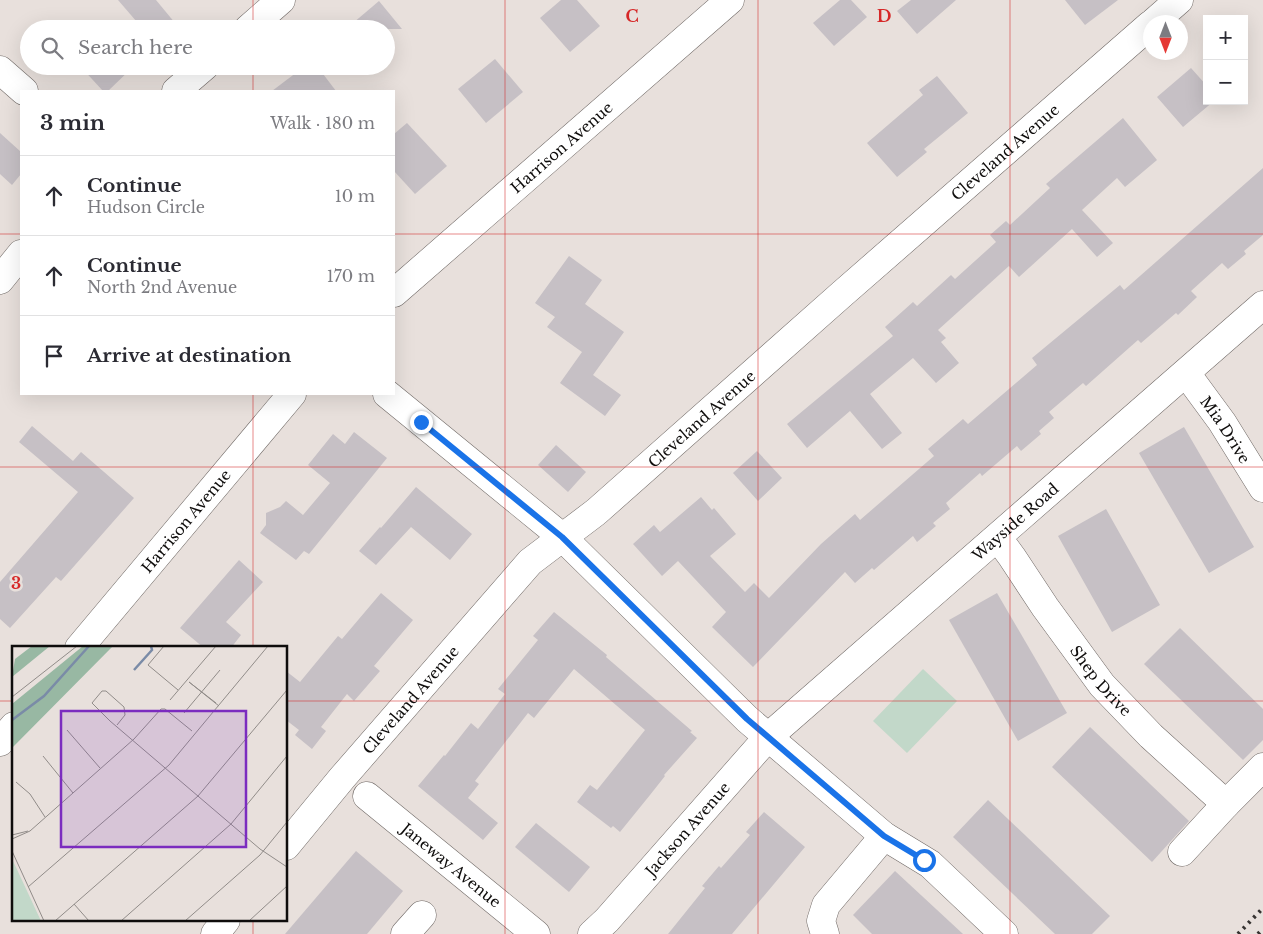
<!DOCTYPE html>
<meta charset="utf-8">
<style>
:root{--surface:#fff;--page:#f7f7f7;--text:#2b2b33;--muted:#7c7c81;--line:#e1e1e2}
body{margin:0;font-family:"Libre Baskerville",serif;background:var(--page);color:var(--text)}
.controls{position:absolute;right:15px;top:15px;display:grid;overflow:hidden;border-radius:0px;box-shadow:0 5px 20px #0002}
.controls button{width:45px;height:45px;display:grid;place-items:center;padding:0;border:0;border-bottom:1px solid var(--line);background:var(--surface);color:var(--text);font:25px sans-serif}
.compass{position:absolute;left:1143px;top:15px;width:45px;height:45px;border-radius:50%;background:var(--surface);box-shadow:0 5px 20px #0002;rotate:180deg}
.stop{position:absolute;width:15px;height:15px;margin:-11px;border:4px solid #1a73e8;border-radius:50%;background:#fff}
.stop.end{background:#1a73e8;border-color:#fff;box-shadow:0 1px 5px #0008}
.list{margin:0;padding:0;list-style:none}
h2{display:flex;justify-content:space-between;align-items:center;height:65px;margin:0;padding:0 20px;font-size:21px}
h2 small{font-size:16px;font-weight:400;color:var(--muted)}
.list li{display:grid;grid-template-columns:32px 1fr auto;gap:15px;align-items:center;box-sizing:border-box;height:80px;padding:0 20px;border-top:1px solid var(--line)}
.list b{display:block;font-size:19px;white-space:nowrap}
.list p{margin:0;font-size:16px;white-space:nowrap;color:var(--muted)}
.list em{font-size:16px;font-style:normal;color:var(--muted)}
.icon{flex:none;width:28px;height:28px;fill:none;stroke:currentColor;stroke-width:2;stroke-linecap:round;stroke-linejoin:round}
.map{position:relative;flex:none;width:1263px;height:934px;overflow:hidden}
.search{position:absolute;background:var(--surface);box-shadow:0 5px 20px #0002;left:20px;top:20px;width:375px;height:55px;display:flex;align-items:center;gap:12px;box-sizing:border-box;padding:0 18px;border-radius:28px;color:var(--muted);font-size:19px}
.panel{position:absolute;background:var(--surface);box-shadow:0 5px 20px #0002;left:20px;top:90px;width:375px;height:305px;border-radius:0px}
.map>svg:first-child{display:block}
.green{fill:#c2d8c9}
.building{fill:#c6c0c5}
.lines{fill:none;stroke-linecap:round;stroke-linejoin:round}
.minor-casing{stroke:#706966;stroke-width:29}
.minor{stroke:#fff;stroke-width:28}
.rail{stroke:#353230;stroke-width:4;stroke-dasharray:2.5 5;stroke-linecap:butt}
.route{stroke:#1a73e8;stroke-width:6}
.grid{fill:none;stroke:#d62828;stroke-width:1;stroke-opacity:0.55}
.labels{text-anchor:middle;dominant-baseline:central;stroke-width:5;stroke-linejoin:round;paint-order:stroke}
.street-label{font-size:15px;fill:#0f0d0c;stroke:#e8e0dc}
.inset-river{fill:none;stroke:#7a8ba7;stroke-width:2.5}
.inset-road{fill:none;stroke:#918c89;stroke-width:1}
.view{fill:#7b2cbf;fill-opacity:0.15;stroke:#7b2cbf;stroke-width:2.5}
.inset-edge{fill:none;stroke:#0f0d0c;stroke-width:2.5}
.grid-label{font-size:16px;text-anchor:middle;font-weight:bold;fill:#d62828;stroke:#e8e0dc;stroke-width:5;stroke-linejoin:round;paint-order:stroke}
</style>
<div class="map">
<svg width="1263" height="934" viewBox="0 0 1263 934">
<rect width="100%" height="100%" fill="#e8e0dc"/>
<polygon class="green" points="923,669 957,701 907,753 873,721"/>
<g class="building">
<polygon points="118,0 156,0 180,29 143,29"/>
<polygon points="561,0 577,0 600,26 570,52 540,18"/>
<polygon points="840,0 851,0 867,17 834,46 813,23"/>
<polygon points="911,0 956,0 917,34 897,11"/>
<polygon points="1065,0 1118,0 1085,25"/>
<polygon points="379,1 402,29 346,29"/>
<polygon points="495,59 523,92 486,123 458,89"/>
<polygon points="80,66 134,66 108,91 103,91"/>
<polygon points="305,66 317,66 336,91 272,91"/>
<polygon points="1191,68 1207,86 1207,101 1214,101 1183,127 1157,97"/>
<polygon points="937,76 968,113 924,149 927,152 897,177 867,143 923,95 919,90"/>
<polygon points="1123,118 1157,160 1125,187 1117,178 1082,210 1113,243 1097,257 1072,229 1019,277 1009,266 938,330 946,338 941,342 959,363 936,383 913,358 870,394 902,433 882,449 850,411 807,448 787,424 893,336 885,327 913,302 917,306 951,275 955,279 996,242 990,235 1006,221 1010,225 1050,188 1046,184"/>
<polygon points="407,123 447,166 415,194 394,171 394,134"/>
<polygon points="0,133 21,152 21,174 12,185 0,174"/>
<polygon points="1263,168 1263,235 1244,251 1246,254 1228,269 1222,263 1191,291 1197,297 1178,315 1176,313 1141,343 1138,340 1086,386 1083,383 1049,412 1054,418 1039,431 1041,434 1021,451 1017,446 982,476 980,473 946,503 950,509 933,523 936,526 917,542 913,536 874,570 872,568 855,583 845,572 753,667 712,627 726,612 678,561 662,576 633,544 654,525 660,532 701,497 712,510 714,508 736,534 710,556 745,592 754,583 769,598 821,544 855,514 860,520 934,456 928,449 963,419 968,424 1037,365 1032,358 1120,285 1124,290"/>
<polygon points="569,256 602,280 585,304 624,332 593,375 621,395 605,416 560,383 582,352 547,327 555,317 535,303"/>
<polygon points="32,426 73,461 81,452 134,498 61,581 56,577 10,628 0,619 0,582 78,492 19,442"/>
<polygon points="1184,427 1254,547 1209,573 1139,453"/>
<polygon points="354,432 387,458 309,554 304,551 296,560 260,533 266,525 266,513 280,507 286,501 303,515 330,483 308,465 333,434 345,444"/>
<polygon points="556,445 586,472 568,492 538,465"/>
<polygon points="757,451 782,478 758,501 733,473"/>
<polygon points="416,487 472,534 450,560 411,527 376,565 359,551 380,527 381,528"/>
<polygon points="1106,509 1160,605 1112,632 1058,536"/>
<polygon points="239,560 263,582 226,622 241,635 231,648 204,648 180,628"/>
<polygon points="381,593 413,620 374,666 380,671 354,701 347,694 321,727 326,731 312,749 295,735 299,730 286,720 286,671 300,682 338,636 342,639"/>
<polygon points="997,593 1067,713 1018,741 949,620"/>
<polygon points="554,612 607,655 606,657 692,731 690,732 697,738 664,775 665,776 650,795 620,832 613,826 611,828 577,802 590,785 597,790 645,730 574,669 534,718 528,713 475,781 479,784 468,798 498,823 483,840 418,786 444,755 445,756 471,723 478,729 505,694 498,689 538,640 533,636"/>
<polygon points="1180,628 1263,709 1263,740 1243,760 1144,664"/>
<polygon points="1090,727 1189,821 1152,862 1052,767"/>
<polygon points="988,800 1110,916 1092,934 1055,934 953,837"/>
<polygon points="764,812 805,847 732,934 668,934 705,888 702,886 719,866 721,868 750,835 746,832"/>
<polygon points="536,823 590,867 569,892 515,847"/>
<polygon points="356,851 403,891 367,934 285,934"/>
<polygon points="895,871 963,934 872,934 853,915"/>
</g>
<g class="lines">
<defs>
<g id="minor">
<polyline points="1154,22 1179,0"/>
<polyline points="248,29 281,0"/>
<polyline points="0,70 24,91"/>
<polyline points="176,91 205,66"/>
<polyline points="0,280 21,254"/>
<path id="s1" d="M394 293 730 0"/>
<path id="s2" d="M1186 373 1222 422 1263 488"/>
<polyline points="387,394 562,537 747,719 884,836 930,864 1004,934"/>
<path id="s3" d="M998 538 1012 557 1045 607 1102 685 1151 736 1226 804"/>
<path id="s4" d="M79 648 292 394"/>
<polyline points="0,742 14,726"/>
<path id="s5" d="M367 796 536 934"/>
<path id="s6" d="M286 846 342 778 530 562 596 512 842 294 1150 25"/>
<polyline points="1182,852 1226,804 1263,767"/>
<polyline points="215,934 226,920"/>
<polyline points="405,934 422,915"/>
<path id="s7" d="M592 934 607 920 768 737 1263 305"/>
<polyline points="825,934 821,921 826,905 884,836"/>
</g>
</defs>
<use href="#minor" class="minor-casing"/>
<use href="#minor" class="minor"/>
<g class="rail">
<polyline points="1238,934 1263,908"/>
<polyline points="1258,934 1263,929"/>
</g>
</g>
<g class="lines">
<polyline class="route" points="421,422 562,537 747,719 884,836 924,860"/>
</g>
<path class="grid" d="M253 0V29M505 0V934M758 0V934M1010 0V934M253 66V91M0 234H21M394 234H1263M253 394V648M0 467H1263M0 701H14M286 701H1263M253 920V934"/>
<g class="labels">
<g class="street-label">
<text stroke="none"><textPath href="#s1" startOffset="222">Harrison Avenue</textPath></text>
<text stroke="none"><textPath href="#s6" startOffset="1002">Cleveland Avenue</textPath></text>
<text stroke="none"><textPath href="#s6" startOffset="598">Cleveland Avenue</textPath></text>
<text stroke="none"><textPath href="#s2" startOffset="69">Mia Drive</textPath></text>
<text stroke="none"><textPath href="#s4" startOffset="166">Harrison Avenue</textPath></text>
<text stroke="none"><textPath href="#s7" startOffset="592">Wayside Road</textPath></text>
<text stroke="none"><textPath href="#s3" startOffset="176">Shep Drive</textPath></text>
<text stroke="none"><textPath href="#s6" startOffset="192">Cleveland Avenue</textPath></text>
<text stroke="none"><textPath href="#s7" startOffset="142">Jackson Avenue</textPath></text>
<text stroke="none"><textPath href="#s5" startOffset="109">Janeway Avenue</textPath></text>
</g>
</g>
<g transform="translate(12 646)">
<rect width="275" height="275" fill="#e8e0dc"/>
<path d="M0 213 2 217 29 275H0Z" fill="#c2d8c9"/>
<path d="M20 0H38L0 31 3 13ZM71 0H101L0 102V58Z" fill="#98b8a3"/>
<path class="inset-river" d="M122 24 140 4 139 0M0 74 32 50 77 0"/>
<path class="inset-road" d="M152 0 136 19 166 44M0 51 65 0M158 54 204 0M204 57 177 36 207 60M172 67 208 24M105 79 113 69 112 61 94 45H90L80 57 98 75 248 203 275 221M55 84 88 122M31 110 61 147M4 136 18 148 33 171M0 189 16 185M0 193 18 185 122 93 149 63H153L180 85M0 205 32 275M16 241 157 119 256 0M62 258 77 275M43 275 186 150 275 44M109 275 219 178 275 110M173 275 248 209 275 176M237 275 275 240"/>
<path class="view" d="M49 65H234V201H49Z"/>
<rect width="275" height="275" class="inset-edge"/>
</g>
<g class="grid-label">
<text x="632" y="22">C</text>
<text x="884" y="22">D</text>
<text x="16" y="589">3</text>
</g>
</svg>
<div class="controls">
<button>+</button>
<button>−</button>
</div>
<svg class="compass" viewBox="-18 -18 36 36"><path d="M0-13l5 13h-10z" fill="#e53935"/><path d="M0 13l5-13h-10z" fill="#7c7c81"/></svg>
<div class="stop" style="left:924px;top:860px"></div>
<div class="stop end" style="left:421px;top:422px"></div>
<div class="search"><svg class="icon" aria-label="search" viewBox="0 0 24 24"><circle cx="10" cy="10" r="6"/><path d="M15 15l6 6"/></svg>Search here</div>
<section class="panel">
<h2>3 min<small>Walk · 180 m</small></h2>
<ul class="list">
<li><svg class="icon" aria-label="ahead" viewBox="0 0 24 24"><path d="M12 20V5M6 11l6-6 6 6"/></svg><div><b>Continue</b><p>Hudson Circle</p></div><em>10 m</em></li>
<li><svg class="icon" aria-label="ahead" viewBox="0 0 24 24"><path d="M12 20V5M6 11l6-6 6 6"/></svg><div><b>Continue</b><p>North 2nd Avenue</p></div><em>170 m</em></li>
<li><svg class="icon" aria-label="arrive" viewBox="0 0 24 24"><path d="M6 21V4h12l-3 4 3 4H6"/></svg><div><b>Arrive at destination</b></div></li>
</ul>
</section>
</div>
